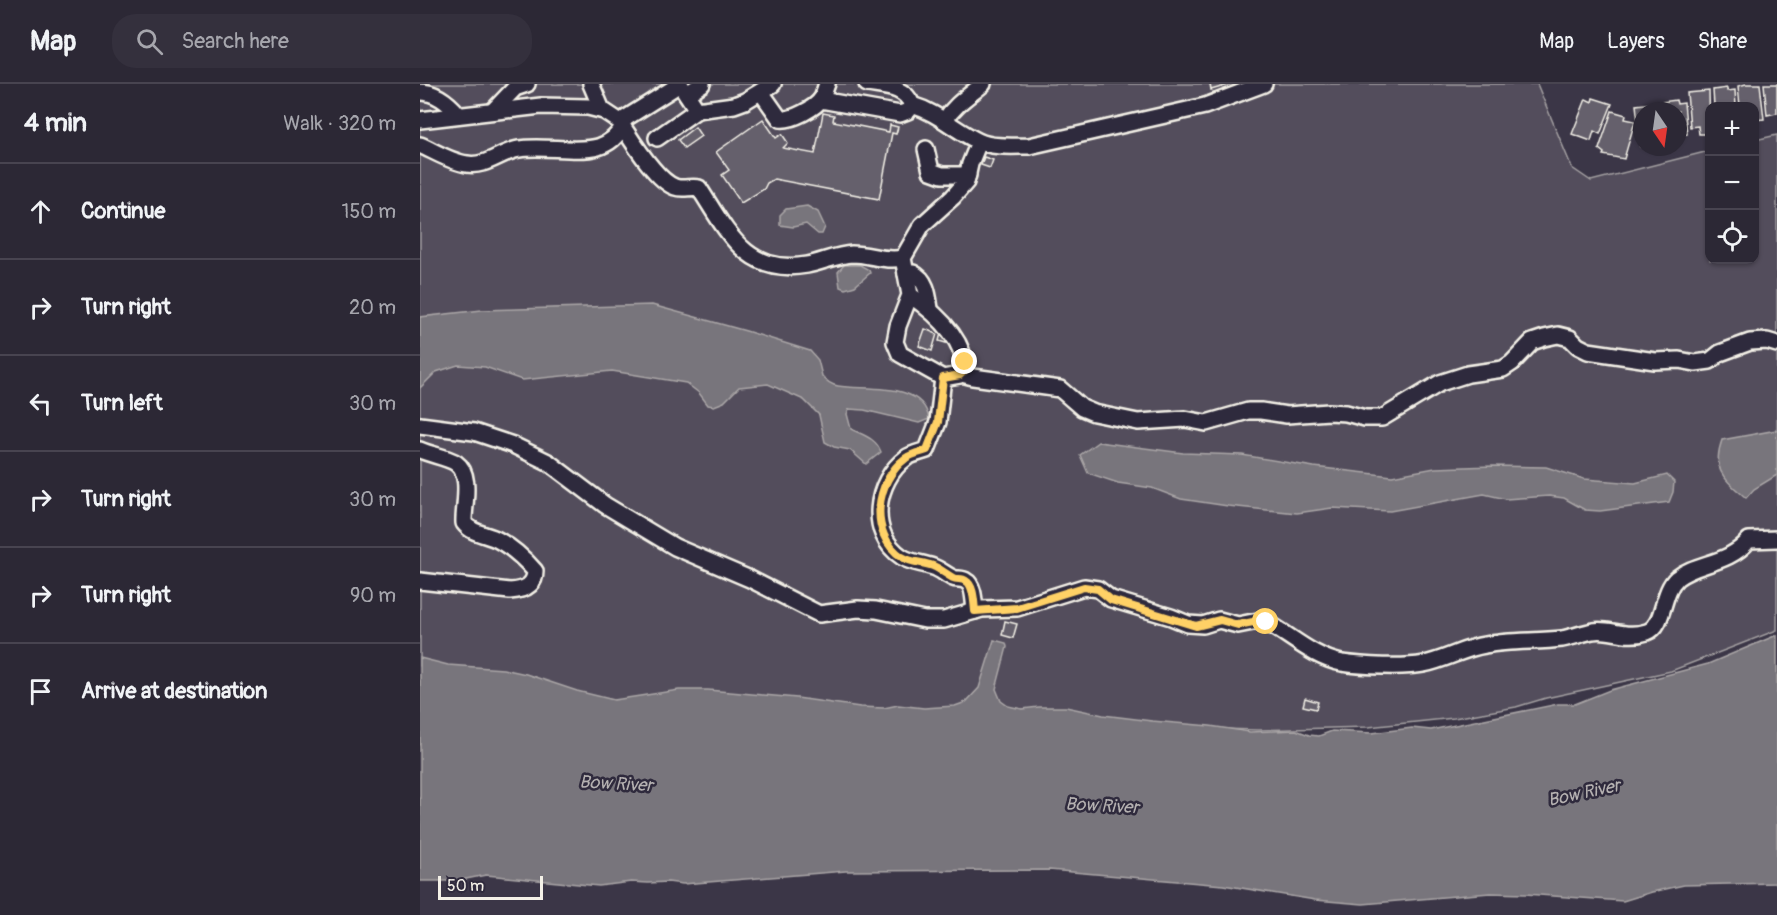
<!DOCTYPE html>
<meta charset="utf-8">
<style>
:root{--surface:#2c2835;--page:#34303d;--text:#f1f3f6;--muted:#a6a6ad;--line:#484450}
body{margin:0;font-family:Pangolin,sans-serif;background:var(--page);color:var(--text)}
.controls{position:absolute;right:18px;top:18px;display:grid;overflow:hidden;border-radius:12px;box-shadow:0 2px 4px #0004}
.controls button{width:54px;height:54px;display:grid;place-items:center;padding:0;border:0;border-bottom:2px solid var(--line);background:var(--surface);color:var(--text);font:30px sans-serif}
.compass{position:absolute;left:1213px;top:18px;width:54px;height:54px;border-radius:50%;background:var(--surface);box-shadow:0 2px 4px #0004;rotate:167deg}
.scale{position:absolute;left:18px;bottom:15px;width:105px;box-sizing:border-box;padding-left:6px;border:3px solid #f4f1e8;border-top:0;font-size:16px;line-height:21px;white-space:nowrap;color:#f4f1e8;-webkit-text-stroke:4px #2f2a3d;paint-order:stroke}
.stop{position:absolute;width:18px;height:18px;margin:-14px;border:4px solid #ffd166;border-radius:50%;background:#fff}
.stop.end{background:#ffd166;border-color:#fff;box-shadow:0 2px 6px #0008}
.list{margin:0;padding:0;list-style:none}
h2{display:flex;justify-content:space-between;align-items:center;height:78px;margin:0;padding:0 24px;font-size:26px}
h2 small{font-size:20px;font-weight:400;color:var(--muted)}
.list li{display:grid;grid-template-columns:39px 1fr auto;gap:18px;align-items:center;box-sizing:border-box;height:96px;padding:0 24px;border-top:2px solid var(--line)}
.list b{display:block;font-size:22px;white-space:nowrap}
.list em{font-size:20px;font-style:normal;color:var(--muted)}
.icon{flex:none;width:33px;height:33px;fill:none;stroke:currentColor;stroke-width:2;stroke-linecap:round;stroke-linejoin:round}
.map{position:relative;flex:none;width:1357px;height:831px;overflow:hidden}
header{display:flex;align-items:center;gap:36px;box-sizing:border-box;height:84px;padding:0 30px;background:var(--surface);border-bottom:2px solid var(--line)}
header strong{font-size:28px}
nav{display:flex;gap:33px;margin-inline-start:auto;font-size:21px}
.search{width:420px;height:54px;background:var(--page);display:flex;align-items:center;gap:15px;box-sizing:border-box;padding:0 21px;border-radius:24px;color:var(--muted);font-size:22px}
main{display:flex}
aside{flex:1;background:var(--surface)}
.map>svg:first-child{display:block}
.green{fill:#534e5c;stroke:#a4a0a2;stroke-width:1.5}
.water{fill:#78747b;stroke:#aaa6a7;stroke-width:1.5}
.building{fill:#65616c;stroke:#f4f1e8;stroke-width:1.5}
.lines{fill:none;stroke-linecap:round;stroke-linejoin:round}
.minor-casing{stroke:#f4f1e8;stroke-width:20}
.minor{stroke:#2f2a3d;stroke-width:15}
.route{stroke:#ffd166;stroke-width:8}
.labels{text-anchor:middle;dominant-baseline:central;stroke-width:5;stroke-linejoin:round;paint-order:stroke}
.water-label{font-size:18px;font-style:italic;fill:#b6b2b2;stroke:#2f2a3d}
</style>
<header>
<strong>Map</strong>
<div class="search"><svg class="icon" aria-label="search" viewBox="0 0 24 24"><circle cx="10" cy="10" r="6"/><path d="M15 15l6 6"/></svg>Search here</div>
<nav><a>Map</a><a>Layers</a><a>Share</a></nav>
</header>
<main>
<aside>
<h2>4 min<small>Walk · 320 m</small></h2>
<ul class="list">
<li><svg class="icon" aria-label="ahead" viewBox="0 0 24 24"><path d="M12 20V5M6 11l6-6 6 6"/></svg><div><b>Continue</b></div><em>150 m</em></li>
<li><svg class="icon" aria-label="right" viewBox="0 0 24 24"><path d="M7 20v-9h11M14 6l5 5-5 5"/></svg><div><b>Turn right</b></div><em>20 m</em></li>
<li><svg class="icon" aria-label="left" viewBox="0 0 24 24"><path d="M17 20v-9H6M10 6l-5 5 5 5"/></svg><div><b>Turn left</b></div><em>30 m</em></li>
<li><svg class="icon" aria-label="right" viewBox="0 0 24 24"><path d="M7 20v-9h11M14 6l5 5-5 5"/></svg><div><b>Turn right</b></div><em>30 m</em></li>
<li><svg class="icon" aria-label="right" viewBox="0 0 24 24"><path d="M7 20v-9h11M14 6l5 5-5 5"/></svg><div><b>Turn right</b></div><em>90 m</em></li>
<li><svg class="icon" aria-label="arrive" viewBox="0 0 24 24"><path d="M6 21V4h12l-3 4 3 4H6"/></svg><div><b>Arrive at destination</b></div></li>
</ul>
</aside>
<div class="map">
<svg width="1357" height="831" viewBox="0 0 1357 831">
<rect width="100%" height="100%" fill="#3b3647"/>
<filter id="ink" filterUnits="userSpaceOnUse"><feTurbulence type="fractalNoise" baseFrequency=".0167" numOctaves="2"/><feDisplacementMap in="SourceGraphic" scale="12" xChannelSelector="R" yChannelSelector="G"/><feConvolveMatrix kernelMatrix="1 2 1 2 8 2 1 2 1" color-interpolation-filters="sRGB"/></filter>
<g filter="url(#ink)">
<polygon class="green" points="0,0 1117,0 1152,84 1171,97 1289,67 1290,176 1334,176 1335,56 1357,51 1357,546 1251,587 1126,614 1096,623 1034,634 948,643 838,646 184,628 0,582"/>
<g class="water">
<polygon points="387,122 398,128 405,143 402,150 398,150 386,140 373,143 360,141 360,131 366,125"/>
<polygon points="424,181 440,181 449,186 450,189 435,202 425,205 420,203 418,188"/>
<path d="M232 221 326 247 390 267 398 276 402 292C406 297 412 301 418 302 445 307 502 296 509 335L499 339 444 326 429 325 427 330 431 345C443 351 456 354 461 368L446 380 430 366 414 363 405 358 399 331 384 316 348 300 319 303 304 318 294 322 288 321 279 309 266 299 192 287 102 296 65 283 38 281 16 288 0 304V233L62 226Z"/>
<path d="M1357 346V391L1334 405 1326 414C1305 395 1291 387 1302 356Z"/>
<polygon points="678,358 763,369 822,371 894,383 972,392 1015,384 1073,382 1126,383 1164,395 1215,399 1247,391 1254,398 1253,408 1249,418 1180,427 1165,426 1144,414 1129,412 1086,415 1064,410 970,427 912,424 877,429 808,422 761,415 732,404 698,399 668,389 660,371"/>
<polygon points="1357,551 1357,799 1264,801 1232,808 1203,817 1105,810 1070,809 943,820 895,816 803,801 629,786 426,787 263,800 248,798 228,799 211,798 179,802 66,791 36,797 0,797 0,574 28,581 83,585 106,590 157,607 194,616 259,606 288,606 377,614 440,623 464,624 478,621 504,624 535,622 546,618 559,604 574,556 586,559 587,563 576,605 581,617 588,622 602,625 619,623 646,623 683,631 732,637 790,642 830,648 876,646 889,651 899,652 912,647 952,649 992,644 1011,646 1138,620 1155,620 1190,606 1288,580"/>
</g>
<g class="building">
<polygon points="790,0 812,0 791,6"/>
<polygon points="1326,0 1340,0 1344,35 1334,36 1334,22 1320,22 1318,2"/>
<polygon points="1344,0 1357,0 1357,29 1347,31"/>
<polygon points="1307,4 1307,7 1315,6 1316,22 1294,22 1293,6"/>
<polygon points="1289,7 1290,50 1279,50 1278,42 1270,43 1267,9"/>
<polygon points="1173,14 1192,20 1180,50 1174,47 1171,57 1152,50 1166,15 1172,18"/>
<polygon points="1256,16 1257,20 1264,19 1267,50 1258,51 1258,27 1243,27 1242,18"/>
<polygon points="1234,19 1236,24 1239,23 1240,27 1222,27 1222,63 1224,63 1221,63 1216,21"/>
<polygon points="1192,27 1206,31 1205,35 1215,37 1204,75 1183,71 1184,69 1179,65"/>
<polygon points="403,29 414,31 413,37 469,48 470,41 478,43 476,50 472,49 459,115 354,95 347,99 344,105 321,119 302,91 309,86 296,68 343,35 356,54 362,50 368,59 363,64 395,70"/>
<polygon points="275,43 281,52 264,64 258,56"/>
<polygon points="564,73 573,76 570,84 561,81"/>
<polygon points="505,245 517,250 512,267 499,262"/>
<polygon points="521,249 529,252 526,259 519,257"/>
<polygon points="585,537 597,540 593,554 582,551"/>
<polygon points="885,614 898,618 896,625 883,622"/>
</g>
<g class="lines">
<defs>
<g id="minor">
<polyline points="171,0 182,26"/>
<path d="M260 0 206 34 202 39 203 43C214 60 237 97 255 103 263 106 271 102 279 104 307 147 326 192 387 181 402 178 417 171 432 170 450 170 465 178 483 174"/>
<polyline points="260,0 277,26"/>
<path d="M447 0C464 3 485 2 492 21"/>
<path d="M0 8C16 8 29 19 39 31"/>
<path d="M341 8 360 35C371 37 396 24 402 14 404 10 405 4 407 0"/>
<polyline points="267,10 282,0"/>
<polyline points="401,16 480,30 488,27 492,21"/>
<path d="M492 21C519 29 534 46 558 57 573 64 594 62 609 62L785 22 844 0"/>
<polyline points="73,27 95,4 107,0"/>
<polyline points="0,36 121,22 168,23 184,27 202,39"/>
<path d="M525 36C535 20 549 12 563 0"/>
<polyline points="237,54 277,26 314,21 325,17 353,0"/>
<path d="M0 61C14 67 31 78 47 80 67 83 80 68 99 65 123 61 156 69 178 63 190 59 196 53 203 43"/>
<polyline points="506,65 511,87 522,91 548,91"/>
<path d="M486 190 493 189C507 196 508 211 510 225"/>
<path d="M490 211C513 227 545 254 545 286L540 291 523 294 480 270 475 258 478 242 490 211 483 174 502 141 533 113 546 98 550 80 559 58"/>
<polyline points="542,290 553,293 640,305 662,324 674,329 718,338 765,335 786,339 828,327 841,327 867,331 909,328 926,329 945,334 962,334 1020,299 1048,290 1083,285 1092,279 1112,258 1124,254 1138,251 1150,254 1158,262 1168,267 1235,277 1259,276 1275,279 1290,277 1300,269 1330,258 1347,257 1357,260"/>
<path d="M523 294 518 338 507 366C501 368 491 370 486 374 455 397 447 450 482 473 492 479 502 479 513 483 520 485 526 491 533 494 537 496 542 494 546 497 554 501 554 519 555 527"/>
<path d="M0 341 54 348 93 361 128 378 185 421 255 463 330 495 399 530 438 525 456 526 505 536H524L562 525 597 524 664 503 678 505 691 515 751 533 768 540 783 541 799 536 818 541 838 537 846 538C870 551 894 574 922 579 943 582 983 584 1004 580 1025 576 1044 564 1065 561 1090 556 1117 558 1142 555 1153 553 1163 549 1173 547 1191 544 1205 555 1227 548 1245 542 1241 508 1257 494 1277 478 1308 481 1329 456L1357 455"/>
<path d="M0 366C11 371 27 373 36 379 53 391 43 423 44 439 52 450 67 450 78 456 93 464 104 474 115 487 115 502 104 506 90 507L0 497"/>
</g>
</defs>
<use href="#minor" class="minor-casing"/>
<use href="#minor" class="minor"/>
</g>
</g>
<g class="lines" filter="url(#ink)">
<path class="route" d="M545 278V286L540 291 523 294 518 338 507 366C501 368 491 370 486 374 455 397 448 450 482 473 492 479 502 478 513 482 520 485 526 490 533 494 537 496 542 494 546 497 554 501 554 519 555 527L597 524 664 503 678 505 691 516 776 542 800 536 818 541 838 537 846 538"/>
</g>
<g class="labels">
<g class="water-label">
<text transform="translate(196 700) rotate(3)">Bow River</text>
<text transform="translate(1164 709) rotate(-12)">Bow River</text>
<text transform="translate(682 722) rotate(3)">Bow River</text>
</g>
</g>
</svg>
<div class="controls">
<button>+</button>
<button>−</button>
<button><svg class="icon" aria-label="locate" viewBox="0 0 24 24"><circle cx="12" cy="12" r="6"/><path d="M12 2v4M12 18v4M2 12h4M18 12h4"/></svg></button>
</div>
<svg class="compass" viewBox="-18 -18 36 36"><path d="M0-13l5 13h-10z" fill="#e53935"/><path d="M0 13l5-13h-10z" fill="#a6a6ad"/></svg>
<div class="scale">50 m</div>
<div class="stop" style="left:846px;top:538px"></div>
<div class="stop end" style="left:545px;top:278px"></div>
</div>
</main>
